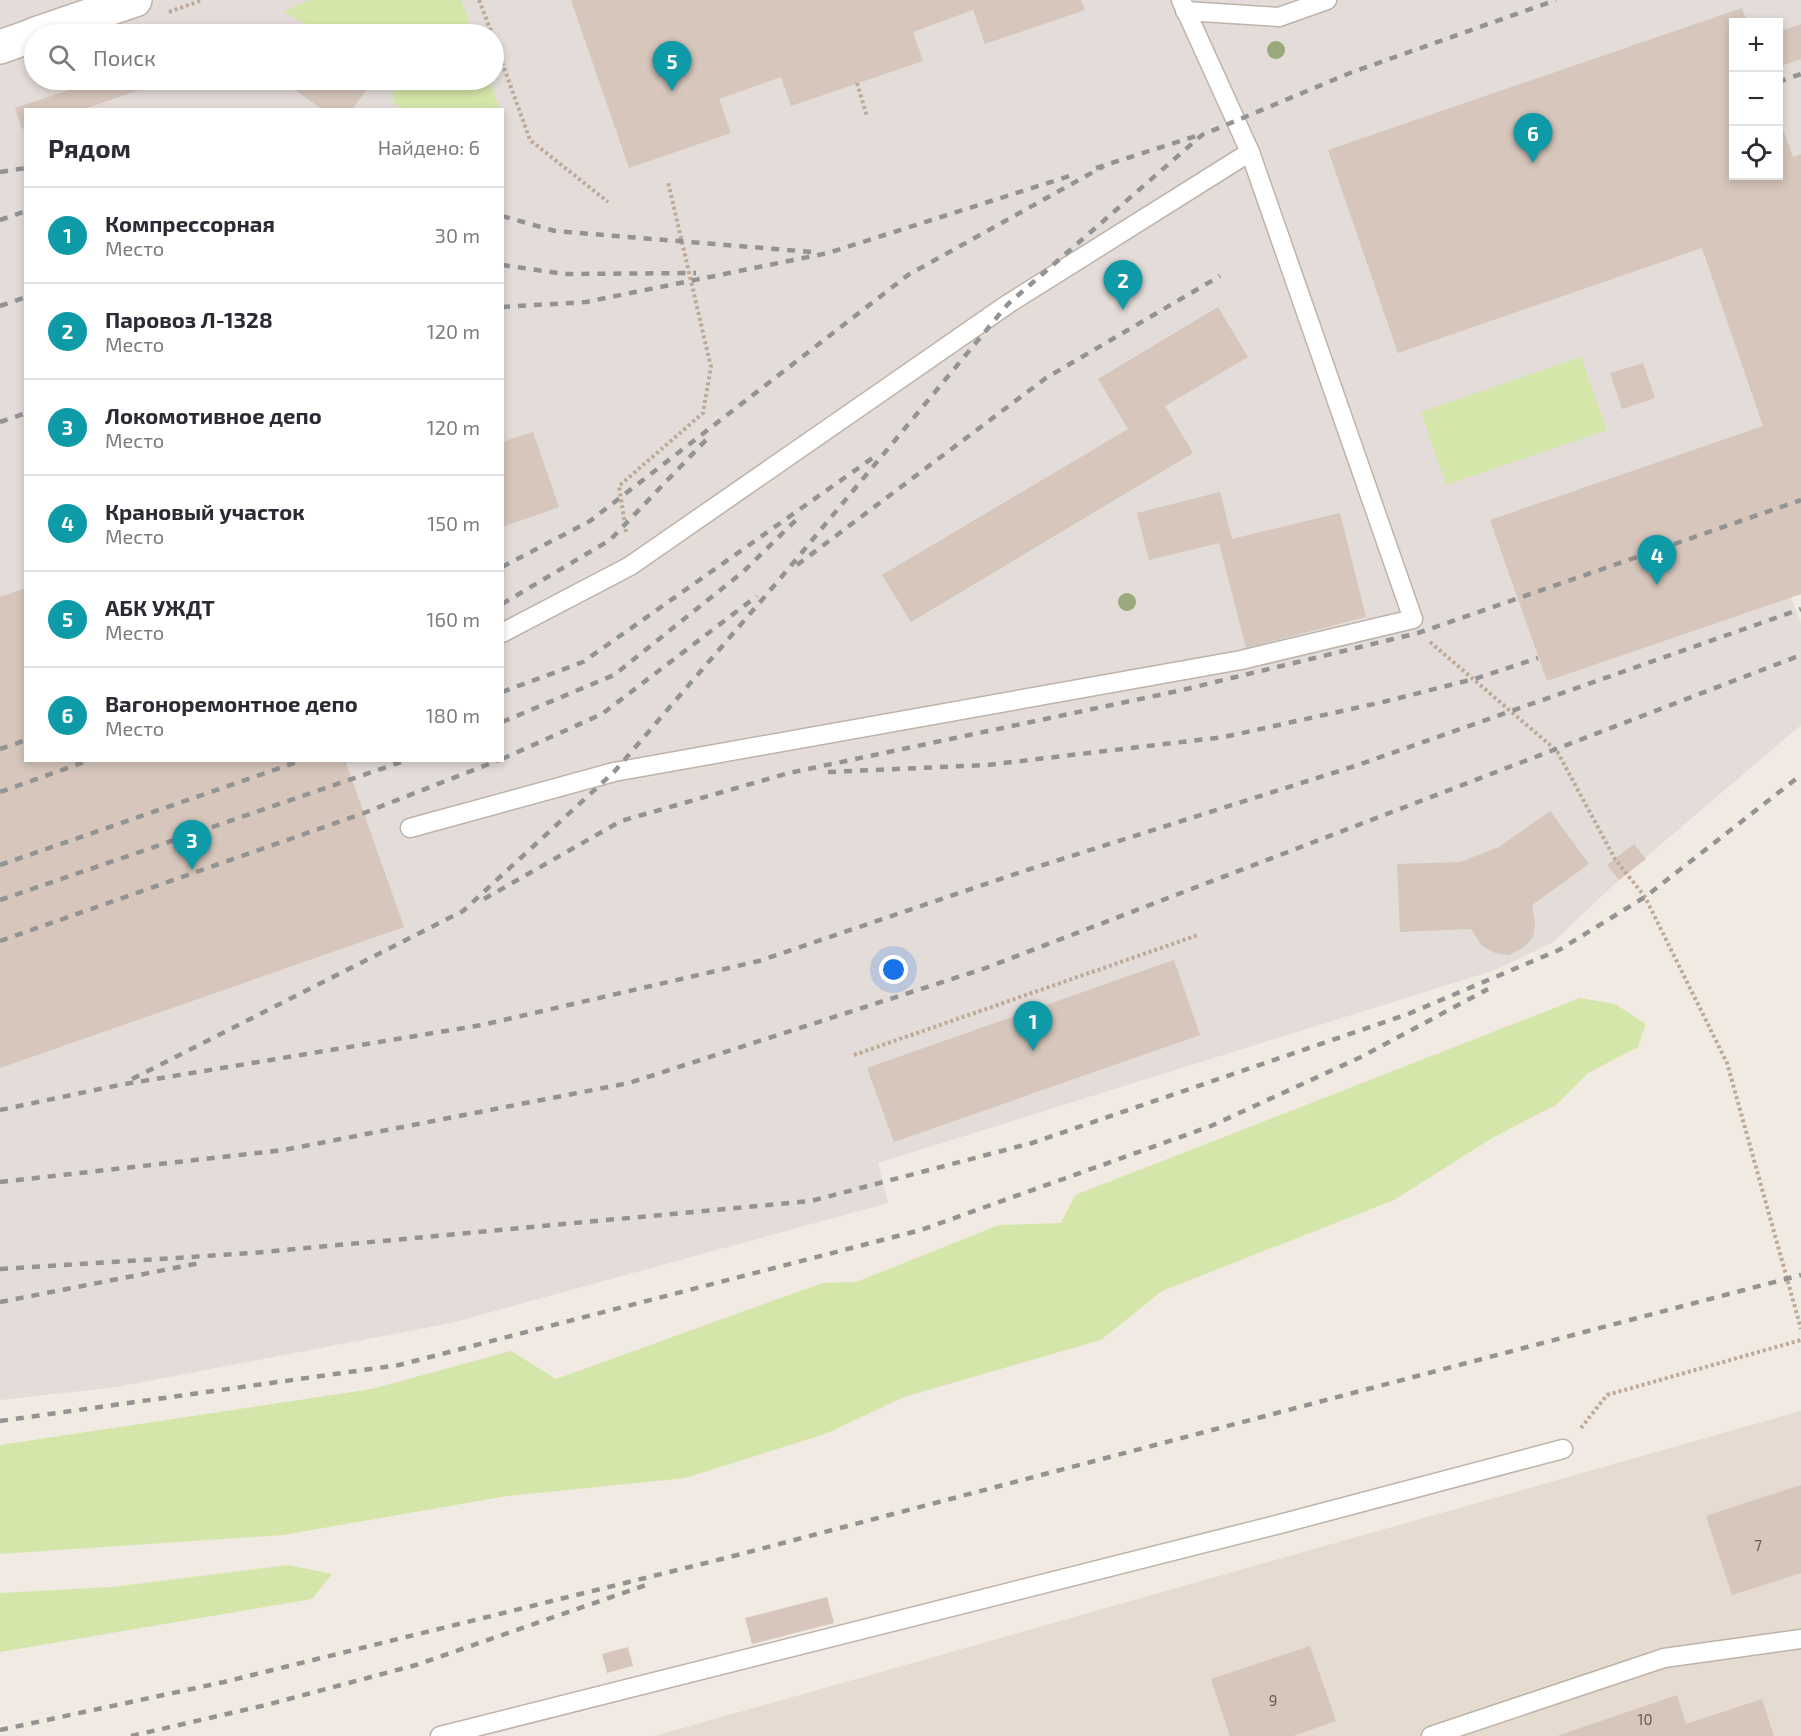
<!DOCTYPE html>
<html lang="ru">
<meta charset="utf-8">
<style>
:root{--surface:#fff;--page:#f7f7f7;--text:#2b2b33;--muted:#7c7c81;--line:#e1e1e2;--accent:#0f766e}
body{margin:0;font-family:"Exo 2",sans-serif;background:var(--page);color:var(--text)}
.controls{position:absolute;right:18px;top:18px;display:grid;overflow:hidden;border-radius:0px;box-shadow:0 3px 9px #0003}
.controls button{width:54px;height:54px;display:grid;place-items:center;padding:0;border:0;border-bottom:2px solid var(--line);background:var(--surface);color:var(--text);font:30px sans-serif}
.you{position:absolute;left:894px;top:970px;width:21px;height:21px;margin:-15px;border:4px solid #fff;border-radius:50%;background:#1a73e8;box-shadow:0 0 0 9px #1a73e833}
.badge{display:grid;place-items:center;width:39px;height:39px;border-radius:50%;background:var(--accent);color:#fff;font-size:20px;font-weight:700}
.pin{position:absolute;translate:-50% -50px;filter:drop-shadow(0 2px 3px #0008)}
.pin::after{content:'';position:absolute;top:32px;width:21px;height:18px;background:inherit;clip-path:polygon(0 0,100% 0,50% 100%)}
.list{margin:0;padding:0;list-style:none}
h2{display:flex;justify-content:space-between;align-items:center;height:78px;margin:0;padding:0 24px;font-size:26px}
h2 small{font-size:20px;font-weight:400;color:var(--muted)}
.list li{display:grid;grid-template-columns:39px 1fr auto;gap:18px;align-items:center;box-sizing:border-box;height:96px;padding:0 24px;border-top:2px solid var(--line)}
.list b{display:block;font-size:22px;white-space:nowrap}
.list p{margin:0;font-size:20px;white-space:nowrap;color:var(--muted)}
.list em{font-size:20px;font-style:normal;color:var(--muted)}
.icon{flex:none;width:33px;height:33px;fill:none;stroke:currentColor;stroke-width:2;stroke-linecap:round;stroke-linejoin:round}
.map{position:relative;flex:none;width:1801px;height:1736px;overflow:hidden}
.search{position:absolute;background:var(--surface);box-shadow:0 3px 9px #0003;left:24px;top:24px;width:480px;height:66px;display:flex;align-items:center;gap:15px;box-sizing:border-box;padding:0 21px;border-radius:33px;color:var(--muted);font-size:22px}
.panel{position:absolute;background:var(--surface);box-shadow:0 3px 9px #0003;left:24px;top:108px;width:480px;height:654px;border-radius:0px}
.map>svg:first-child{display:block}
.residential{fill:#e5dbd0}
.industrial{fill:#e3dcd8;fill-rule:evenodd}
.green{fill:#d5e6aa}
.building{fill:#d6c6bb}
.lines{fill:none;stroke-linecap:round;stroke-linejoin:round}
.lane-casing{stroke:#bfb3a8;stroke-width:21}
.street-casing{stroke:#bfb3a8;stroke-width:36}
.path{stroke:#bea996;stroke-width:4;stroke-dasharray:3 3;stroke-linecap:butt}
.lane{stroke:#fff;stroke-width:18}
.street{stroke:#fff;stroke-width:33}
.rail{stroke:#939393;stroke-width:4.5;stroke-dasharray:8 8;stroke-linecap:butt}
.tree{fill:#99a97b}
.labels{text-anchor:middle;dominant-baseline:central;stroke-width:6;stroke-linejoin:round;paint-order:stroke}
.number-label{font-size:15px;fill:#675d55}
</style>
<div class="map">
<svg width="1801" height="1736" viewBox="0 0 1801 1736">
<rect width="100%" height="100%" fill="#f1eae2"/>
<polygon class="residential" points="1801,1411 1801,1736 655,1736"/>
<path class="industrial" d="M0 0H1801V594L1791 597 1801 624V725L1619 880 1552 943 1492 971 878 1163 888 1203 451 1323 117 1387 0 1400ZM1734 22H1778V176H1734ZM34 34H494V80H34ZM26 110H502V760H26Z"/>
<g class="green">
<polygon points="310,0 461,0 473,34 322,34 283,11"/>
<polygon points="391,80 489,80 500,109 404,109 394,104"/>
<polygon points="1581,357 1607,430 1446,485 1421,412"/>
<polygon points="1580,998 1615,1004 1646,1024 1638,1047 1588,1073 1556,1105 1494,1137 1394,1200 1162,1291 1101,1340 904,1397 825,1434 685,1478 507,1496 283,1535 0,1554 0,1445 372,1389 511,1351 556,1379 822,1283 856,1282 999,1225 1061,1223 1075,1195"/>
<polygon points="288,1565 332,1574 312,1599 0,1652 0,1593 112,1587"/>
</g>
<g class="building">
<polygon points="571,0 1081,0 1085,10 985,44 973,10 913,32 923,61 791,106 781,77 719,99 731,133 629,168"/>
<polygon points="1742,8 1747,22 1734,22 1734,176 1778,176 1778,116 1793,157 1801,154 1801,594 1547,681 1490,520 1763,426 1702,248 1398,353 1328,150"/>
<polygon points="1801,24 1801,59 1778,67 1778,32"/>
<polygon points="99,80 149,80 151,86 81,110 26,110 26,128 22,129 15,108"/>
<polygon points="281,80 357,80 368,87 352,110 323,110"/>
<polygon points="1218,307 1248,357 1165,406 1193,453 911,622 882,575 1128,429 1098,379"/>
<polygon points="1643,363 1655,398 1622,409 1610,373"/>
<polygon points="533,432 559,507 502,527 502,442"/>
<polygon points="1220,492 1232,539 1340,513 1366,617 1246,648 1219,543 1149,560 1137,513"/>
<polygon points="26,588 26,760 345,760 404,927 0,1068 0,597"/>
<polygon points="1550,811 1589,864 1532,905 1535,922 1533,937 1523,948 1509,955 1495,953 1482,946 1471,929 1400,932 1397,864 1460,862 1499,847"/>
<polygon points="1634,844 1646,859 1619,880 1607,865"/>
<polygon points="1174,960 1200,1035 894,1142 867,1068"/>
<polygon points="1801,1485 1801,1573 1732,1595 1706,1516"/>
<polygon points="827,1597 834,1623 752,1644 745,1618"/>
<polygon points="1310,1646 1336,1721 1293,1736 1230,1736 1211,1679"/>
<polygon points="628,1647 633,1666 607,1673 602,1654"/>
<polygon points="1677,1695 1686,1724 1762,1699 1774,1736 1557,1736"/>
</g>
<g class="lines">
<defs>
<g id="lane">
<polyline points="1185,11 1279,17 1327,0"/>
<polyline points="502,633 630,566 1008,304 1250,152"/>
<polyline points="410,828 614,772 1241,660 1413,619 1250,152 1181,0"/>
<polyline points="440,1736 1276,1525 1563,1449"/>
<polyline points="1431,1736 1664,1658 1801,1639"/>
</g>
<g id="street">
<polyline points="35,34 135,0"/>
<polyline points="0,47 34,35"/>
</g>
</defs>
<use href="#lane" class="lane-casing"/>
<use href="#street" class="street-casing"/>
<g class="path">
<polyline points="479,0 492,34"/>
<polyline points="169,12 202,0"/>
<polyline points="494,40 530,140 608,202"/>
<polyline points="857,83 867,116"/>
<polyline points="626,532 619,486 703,413 711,367 668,182"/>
<polyline points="1430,642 1557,751 1615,859 1645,897 1727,1063 1801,1329"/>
<polyline points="854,1055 1198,935"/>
<polyline points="1581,1428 1607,1395 1801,1340"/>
</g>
<use href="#lane" class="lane"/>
<use href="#street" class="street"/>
<g class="rail">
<polyline points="1778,82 1801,74"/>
<polyline points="1096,168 1196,136"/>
<polyline points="0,172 26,168"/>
<polyline points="502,216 555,231 812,252"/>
<polyline points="0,220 26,211"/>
<polyline points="502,265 565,274 696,273"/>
<polyline points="0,306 26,297"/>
<polyline points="502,307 586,302 828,253 1076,174"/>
<polyline points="0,422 26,413"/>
<polyline points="797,565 1046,378 1220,276"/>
<polyline points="502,567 590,521 908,275 1104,166"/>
<polyline points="502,604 610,540 706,440"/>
<polyline points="502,692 583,662 874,457"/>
<polyline points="502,722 614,675 744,571 796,520"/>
<polyline points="0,749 26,740"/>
<polyline points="502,759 602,714 757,596"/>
<polyline points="828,772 987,765 1224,737 1383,702 1474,679 1538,658"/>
<polyline points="0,792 90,760"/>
<polyline points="0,865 303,760"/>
<polyline points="484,899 621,821 789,773 1178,691 1418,633 1801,500"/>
<polyline points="0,900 407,760"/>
<polyline points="0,941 364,813 499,760"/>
<polyline points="132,1079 463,911 614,772 779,580 1008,304 1202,135 1350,73 1556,0"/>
<polyline points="0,1110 119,1085 482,1025 759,961 1021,872 1358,765 1801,609"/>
<polyline points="0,1182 284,1150 629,1083 983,969 1801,655"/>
<polyline points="0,1269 253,1253 811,1201 1032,1143 1408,1014 1559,950 1645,897 1801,775"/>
<polyline points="0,1302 200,1263"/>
<polyline points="0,1421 399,1365 921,1230 1211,1126 1361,1057 1488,989"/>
<polyline points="0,1730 224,1682 726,1558 1801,1275"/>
<polyline points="131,1736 266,1705 416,1665 646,1585"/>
</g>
</g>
<g class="tree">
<circle cx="1276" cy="50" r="9"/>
<circle cx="1127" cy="602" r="9"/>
</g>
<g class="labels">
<g class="number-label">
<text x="1758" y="1545">7</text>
<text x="1273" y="1700">9</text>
<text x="1645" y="1719">10</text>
</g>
</g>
</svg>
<div class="controls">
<button>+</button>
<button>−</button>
<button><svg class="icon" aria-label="locate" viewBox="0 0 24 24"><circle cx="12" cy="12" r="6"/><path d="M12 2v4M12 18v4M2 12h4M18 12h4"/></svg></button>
</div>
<div class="you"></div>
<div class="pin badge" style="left:1033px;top:1051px;background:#0f9aa8">1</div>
<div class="pin badge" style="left:1123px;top:310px;background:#0f9aa8">2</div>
<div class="pin badge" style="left:192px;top:870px;background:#0f9aa8">3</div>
<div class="pin badge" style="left:1657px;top:585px;background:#0f9aa8">4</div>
<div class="pin badge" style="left:672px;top:91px;background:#0f9aa8">5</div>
<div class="pin badge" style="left:1533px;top:163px;background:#0f9aa8">6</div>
<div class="search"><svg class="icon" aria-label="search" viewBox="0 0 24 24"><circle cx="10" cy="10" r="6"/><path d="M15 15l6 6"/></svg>Поиск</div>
<section class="panel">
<h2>Рядом<small>Найдено: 6</small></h2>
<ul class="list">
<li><span class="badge" style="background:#0f9aa8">1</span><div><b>Компрессорная</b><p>Место</p></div><em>30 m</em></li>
<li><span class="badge" style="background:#0f9aa8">2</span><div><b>Паровоз Л-1328</b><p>Место</p></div><em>120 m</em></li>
<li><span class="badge" style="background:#0f9aa8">3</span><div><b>Локомотивное депо</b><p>Место</p></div><em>120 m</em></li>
<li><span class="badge" style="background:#0f9aa8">4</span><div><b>Крановый участок</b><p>Место</p></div><em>150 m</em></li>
<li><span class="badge" style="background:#0f9aa8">5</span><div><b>АБК УЖДТ</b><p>Место</p></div><em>160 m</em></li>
<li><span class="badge" style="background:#0f9aa8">6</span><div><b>Вагоноремонтное депо</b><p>Место</p></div><em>180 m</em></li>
</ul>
</section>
</div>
